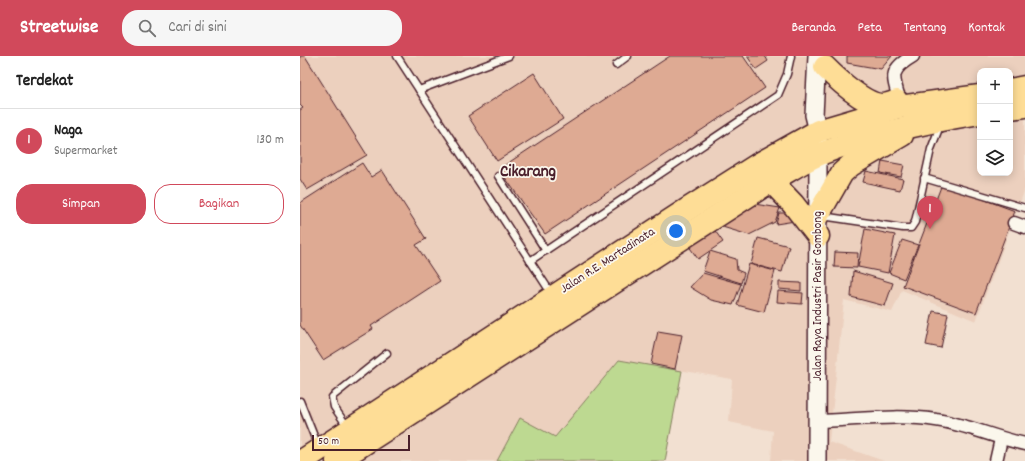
<!DOCTYPE html>
<html lang="id">
<meta charset="utf-8">
<style>
:root{--surface:#fff;--page:#f6f6f6;--text:#222;--muted:#767676;--line:#e0e0e0;--accent:#d1495b}
body{margin:0;font-family:Dekko,sans-serif;background:var(--page);color:var(--text)}
.controls{position:absolute;right:12px;top:12px;display:grid;overflow:hidden;border-radius:8px;box-shadow:0 2px 10px #0003}
.controls button{width:36px;height:36px;display:grid;place-items:center;padding:0;border:0;border-bottom:1px solid var(--line);background:var(--surface);color:var(--text);font:20px sans-serif}
.scale{position:absolute;left:12px;bottom:10px;width:98px;box-sizing:border-box;padding-left:4px;border:2px solid #4a1f2b;border-top:0;font-size:11px;line-height:14px;white-space:nowrap;color:#4a1f2b;-webkit-text-stroke:3px #fbf7ec;paint-order:stroke}
.you{position:absolute;left:376px;top:175px;width:14px;height:14px;margin:-10px;border:3px solid #fff;border-radius:50%;background:#1a73e8;box-shadow:0 0 0 6px #1a73e833}
.badge{display:grid;place-items:center;width:26px;height:26px;border-radius:50%;background:var(--accent);color:#fff;font-size:13px;font-weight:700}
.pin{position:absolute;translate:-50% -33px;filter:drop-shadow(0 1px 2px #0008)}
.pin::after{content:'';position:absolute;top:21px;width:14px;height:12px;background:inherit;clip-path:polygon(0 0,100% 0,50% 100%)}
.list{margin:0;padding:0;list-style:none}
h2{display:flex;justify-content:space-between;align-items:center;height:52px;margin:0;padding:0 16px;font-size:17px}
h2 small{font-size:13px;font-weight:400;color:var(--muted)}
.list li{display:grid;grid-template-columns:26px 1fr auto;gap:12px;align-items:center;box-sizing:border-box;height:64px;padding:0 16px;border-top:1px solid var(--line)}
.list b{display:block;font-size:15px;white-space:nowrap}
.list p{margin:0;font-size:13px;white-space:nowrap;color:var(--muted)}
.list em{font-size:13px;font-style:normal;color:var(--muted)}
.actions{display:flex;gap:8px;padding:12px 16px}
.actions a{flex:1;padding:9px 0;border:1px solid var(--accent);border-radius:16px;text-align:center;font-size:14px;color:var(--accent)}
.actions .main{background:var(--accent);color:#fff}
.icon{flex:none;width:22px;height:22px;fill:none;stroke:currentColor;stroke-width:2;stroke-linecap:round;stroke-linejoin:round}
.map{position:relative;flex:none;width:725px;height:405px;overflow:hidden}
header{display:flex;align-items:center;gap:24px;box-sizing:border-box;height:56px;padding:0 20px;background:var(--accent);color:#fff}
header strong{font-size:19px}
nav{display:flex;gap:22px;margin-inline-start:auto;font-size:14px}
.search{width:280px;height:36px;background:var(--page);display:flex;align-items:center;gap:10px;box-sizing:border-box;padding:0 14px;border-radius:16px;color:var(--muted);font-size:15px}
main{display:flex}
aside{flex:1;background:var(--surface)}
.map>svg:first-child{display:block}
.built{fill:#ecd0be;fill-rule:evenodd}
.green{fill:#bdd991;stroke:#847c5e}
.building{fill:#deaa93;stroke:#4a1f2b}
.lines{fill:none;stroke-linecap:round;stroke-linejoin:round}
.lane-casing{stroke:#4a1f2b;stroke-width:9}
.street-casing{stroke:#4a1f2b;stroke-width:15}
.secondary-casing{stroke:#4a1f2b;stroke-width:20}
.highway-casing{stroke:#4a1f2b;stroke-width:25}
.lane{stroke:#fbf7ec;stroke-width:6}
.street{stroke:#fbf7ec;stroke-width:12}
.secondary{stroke:#fbf7ec;stroke-width:17}
.highway{stroke:#fedd96;stroke-width:22}
.labels{text-anchor:middle;dominant-baseline:central;stroke-width:3.5;stroke-linejoin:round;paint-order:stroke}
.street-label{font-size:13px;fill:#4a1f2b;stroke:#fbf7ec}
.district-label{font-size:17px;font-weight:bold;fill:#4a1f2b;stroke:#fbf7ec}
</style>
<header>
<strong>Streetwise</strong>
<div class="search"><svg class="icon" aria-label="search" viewBox="0 0 24 24"><circle cx="10" cy="10" r="6"/><path d="M15 15l6 6"/></svg>Cari di sini</div>
<nav><a>Beranda</a><a>Peta</a><a>Tentang</a><a>Kontak</a></nav>
</header>
<main>
<aside>
<h2>Terdekat<small></small></h2>
<ul class="list">
<li><span class="badge">1</span><div><b>Naga</b><p>Supermarket</p></div><em>130 m</em></li>
</ul>
<div class="actions"><a class="main">Simpan</a><a>Bagikan</a></div>
</aside>
<div class="map">
<svg width="725" height="405" viewBox="0 0 725 405">
<rect width="100%" height="100%" fill="#f2e0d1"/>
<filter id="ink" filterUnits="userSpaceOnUse"><feTurbulence type="fractalNoise" baseFrequency=".025" numOctaves="2"/><feDisplacementMap in="SourceGraphic" scale="8" xChannelSelector="R" yChannelSelector="G"/><feConvolveMatrix kernelMatrix="1 2 1 2 8 2 1 2 1" color-interpolation-filters="sRGB"/></filter>
<g filter="url(#ink)">
<path class="built" d="M0 0H725V133L676 265 602 234 592 256 544 244 529 386 584 405H471L473 375 429 366 432 323 319 304 255 381 220 362 197 405H0ZM680 15H710V117H680Z"/>
<polygon class="green" points="319,304 382,315 365,405 197,405 220,362 255,381"/>
<g class="building">
<polygon points="0,0 5,0 67,99 7,134 0,123 0,54 3,52 0,49"/>
<polygon points="370,0 443,0 465,32 245,178 199,113"/>
<polygon points="447,0 465,0 468,5 456,13"/>
<polygon points="547,0 592,0 581,13 547,7"/>
<polygon points="234,17 263,63 197,105 168,60"/>
<polygon points="582,105 604,109 601,121 580,117"/>
<polygon points="62,107 71,121 82,114 126,183 116,189 140,225 71,270 73,273 23,304 0,269 0,147"/>
<polygon points="566,115 603,123 600,134 563,126"/>
<polygon points="642,128 715,155 676,257 603,230"/>
<polygon points="454,148 480,152 475,166 449,179 419,170"/>
<polygon points="479,157 494,157 495,165 476,168"/>
<polygon points="413,172 423,186 398,203 388,189"/>
<polygon points="565,173 595,179 588,217 558,211"/>
<polygon points="458,182 489,190 482,216 451,208"/>
<polygon points="602,184 618,189 604,223 589,217"/>
<polygon points="410,195 436,203 437,214 444,217 441,227 403,215"/>
<polygon points="535,196 558,197 557,212 534,211"/>
<polygon points="449,208 475,215 464,256 437,249"/>
<polygon points="553,215 593,227 585,250 551,241"/>
<polygon points="403,217 441,228 433,249 411,244 390,231"/>
<polygon points="479,226 501,227 501,235 479,233"/>
<polygon points="478,235 503,237 502,248 477,246"/>
<polygon points="633,255 648,258 641,292 626,289"/>
<polygon points="358,275 382,279 375,313 351,308"/>
</g>
<g class="lines">
<defs>
<g id="lane">
<polyline points="97,0 251,237"/>
<polyline points="316,9 328,0"/>
<polyline points="119,34 209,0"/>
<polyline points="198,120 246,195"/>
<polyline points="624,122 725,152"/>
<polyline points="522,160 603,172 611,172 615,166 631,93 640,70"/>
<polyline points="230,205 478,39 487,18 491,0"/>
<polyline points="0,345 18,390"/>
<polyline points="47,370 34,351 32,341 87,297"/>
</g>
<g id="street">
<path d="M600 45C592 20 589 14 613 0"/>
<polyline points="714,167 725,171"/>
<path d="M517 365C556 364 598 358 636 364 666 368 695 382 725 388"/>
<polyline points="696,405 701,383"/>
</g>
<polyline id="secondary" points="517,0 514,59 518,75 518,99 517,405"/>
<g id="highway">
<path d="M525 11C537 23 564 48 581 49 586 49 592 47 597 45"/>
<polyline points="710,34 725,31"/>
<polyline points="710,52 725,50"/>
<polyline points="471,125 493,148 518,180"/>
<polyline points="518,159 542,117 551,109 602,79"/>
<polyline points="2,405 380,158 457,109 518,75 599,51 680,40"/>
<path d="M37 405 471 125C487 116 503 105 520 98 571 78 625 66 680 57"/>
</g>
</defs>
<use href="#lane" class="lane-casing"/>
<use href="#street" class="street-casing"/>
<use href="#secondary" class="secondary-casing"/>
<use href="#highway" class="highway-casing"/>
<use href="#lane" class="lane"/>
<use href="#street" class="street"/>
<use href="#secondary" class="secondary"/>
<use href="#highway" class="highway"/>
</g>
</g>
<g class="labels">
<g class="street-label">
<text transform="translate(308 205) rotate(-33)">Jalan R.E. Martadinata</text>
<text transform="translate(518 240) rotate(-90)">Jalan Raya Industri Pasir Gombong</text>
</g>
<g class="district-label">
<text x="228" y="117">Cikarang</text>
</g>
</g>
</svg>
<div class="controls">
<button>+</button>
<button>−</button>
<button><svg class="icon" aria-label="layers" viewBox="0 0 24 24"><path d="M12 4l9 5-9 5-9-5zM3 14l9 5 9-5"/></svg></button>
</div>
<div class="scale">50 m</div>
<div class="you"></div>
<div class="pin badge" style="left:630px;top:173px">1</div>
</div>
</main>
